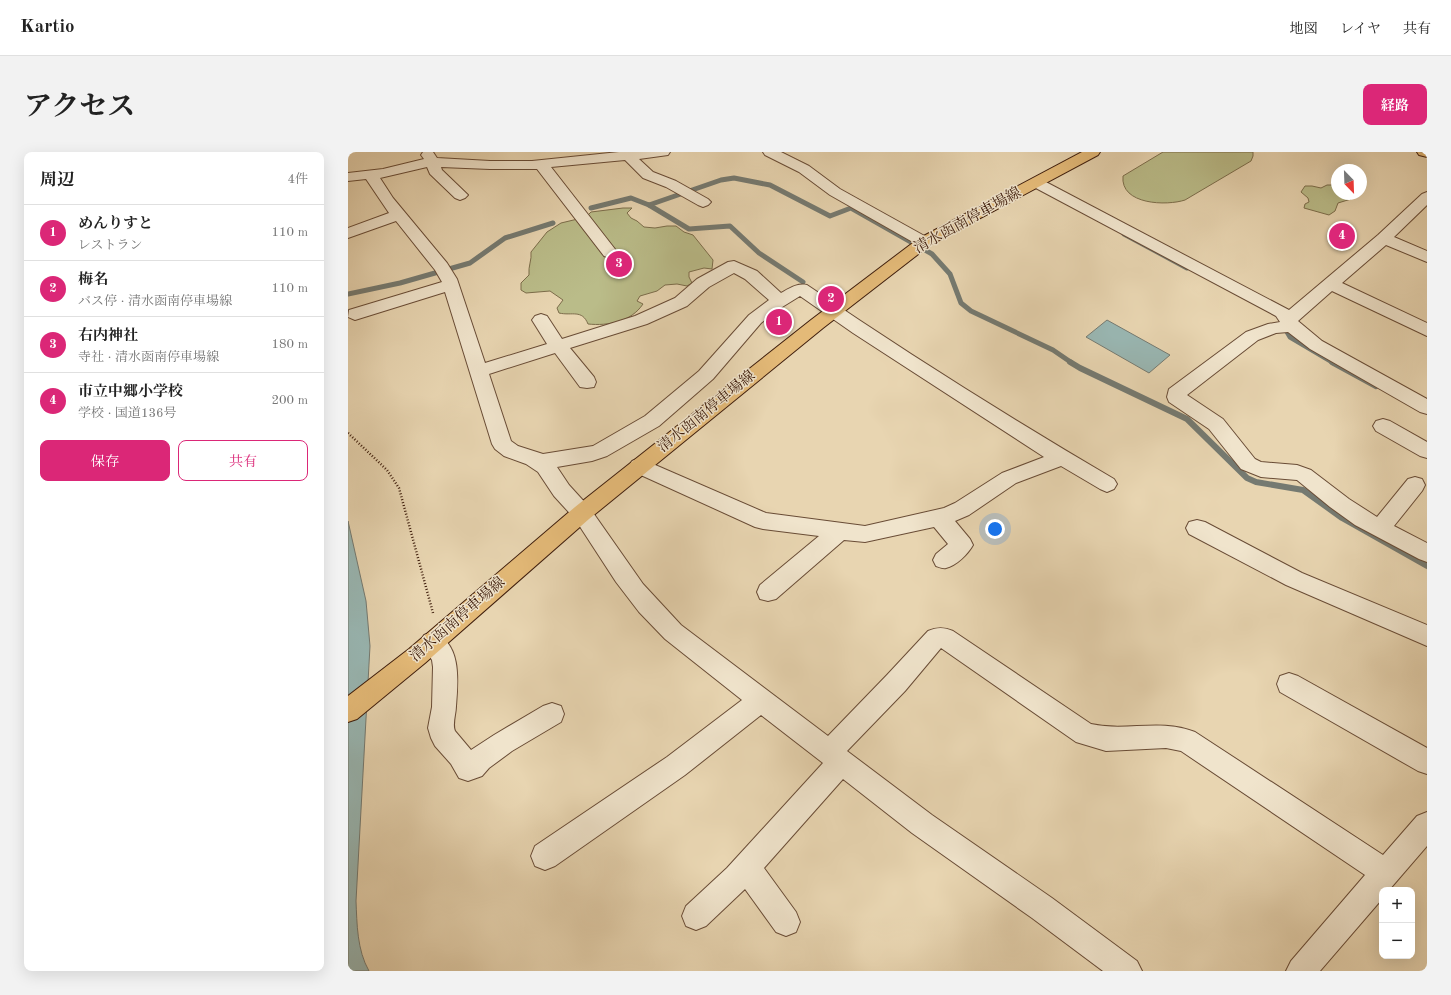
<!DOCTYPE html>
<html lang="ja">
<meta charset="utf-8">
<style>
:root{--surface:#fff;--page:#f2f2f2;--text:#222;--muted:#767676;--line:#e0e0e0;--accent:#db2777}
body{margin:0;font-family:"Old Standard TT","Noto Serif JP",serif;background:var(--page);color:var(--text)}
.controls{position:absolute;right:12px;bottom:12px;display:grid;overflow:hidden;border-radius:8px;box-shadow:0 4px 16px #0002}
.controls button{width:36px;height:36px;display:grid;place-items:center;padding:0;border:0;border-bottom:1px solid var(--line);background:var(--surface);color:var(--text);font:20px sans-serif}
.compass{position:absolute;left:983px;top:12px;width:36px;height:36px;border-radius:50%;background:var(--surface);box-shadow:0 4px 16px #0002;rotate:157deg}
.you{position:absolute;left:647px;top:377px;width:14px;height:14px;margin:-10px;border:3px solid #fff;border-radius:50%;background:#1a73e8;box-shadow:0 0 0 6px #1a73e833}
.badge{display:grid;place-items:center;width:26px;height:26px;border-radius:50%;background:var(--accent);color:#fff;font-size:13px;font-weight:700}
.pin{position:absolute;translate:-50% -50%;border:2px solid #fff;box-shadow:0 1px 4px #0006}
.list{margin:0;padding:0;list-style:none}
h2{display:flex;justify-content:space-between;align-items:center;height:52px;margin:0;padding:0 16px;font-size:17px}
h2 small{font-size:13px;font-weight:400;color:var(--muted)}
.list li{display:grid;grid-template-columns:26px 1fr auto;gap:12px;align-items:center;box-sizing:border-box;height:56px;padding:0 16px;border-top:1px solid var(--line)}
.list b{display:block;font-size:15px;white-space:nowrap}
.list p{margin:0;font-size:13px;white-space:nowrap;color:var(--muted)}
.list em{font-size:13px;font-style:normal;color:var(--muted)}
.actions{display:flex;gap:8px;padding:12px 16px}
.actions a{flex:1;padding:9px 0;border:1px solid var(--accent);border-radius:8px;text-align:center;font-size:14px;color:var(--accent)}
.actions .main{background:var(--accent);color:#fff}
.map{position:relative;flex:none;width:1079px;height:819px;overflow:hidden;border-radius:8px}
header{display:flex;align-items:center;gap:24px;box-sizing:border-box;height:56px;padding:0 20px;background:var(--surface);border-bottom:1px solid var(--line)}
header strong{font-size:19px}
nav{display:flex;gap:22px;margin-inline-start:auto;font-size:14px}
.intro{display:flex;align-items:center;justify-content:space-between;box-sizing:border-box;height:96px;padding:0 24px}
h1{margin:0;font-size:28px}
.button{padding:10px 18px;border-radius:8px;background:var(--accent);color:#fff;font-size:14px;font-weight:700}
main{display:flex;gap:24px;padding:0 24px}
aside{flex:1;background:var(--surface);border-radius:8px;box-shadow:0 4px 16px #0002}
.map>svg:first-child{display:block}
.green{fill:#babc89;stroke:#7c6d4b}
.water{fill:#99b7b3;stroke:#757a71}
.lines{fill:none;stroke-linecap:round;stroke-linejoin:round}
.stream-far1{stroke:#757a71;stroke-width:5}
.stream{stroke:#757a71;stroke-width:6}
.minor-casing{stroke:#694c36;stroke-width:2}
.major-casing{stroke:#3f1e0d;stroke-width:2}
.highway-casing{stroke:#3f1e0d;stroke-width:2}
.path{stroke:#3f1e0d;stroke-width:2.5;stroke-dasharray:1 2;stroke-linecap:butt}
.minor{fill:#f0e4cc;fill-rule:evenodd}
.major{fill:#e4ba78;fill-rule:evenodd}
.highway{fill:#e4ba78;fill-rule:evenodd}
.labels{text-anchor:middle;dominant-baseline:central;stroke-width:3;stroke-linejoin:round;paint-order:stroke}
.street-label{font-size:15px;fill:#3f1e0d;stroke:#f0e4cc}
</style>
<header>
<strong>Kartio</strong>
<nav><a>地図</a><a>レイヤ</a><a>共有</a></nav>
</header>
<div class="intro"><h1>アクセス</h1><a class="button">経路</a></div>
<main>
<aside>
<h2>周辺<small>4件</small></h2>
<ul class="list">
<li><span class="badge">1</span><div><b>めんりすと</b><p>レストラン</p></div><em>110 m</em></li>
<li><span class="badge">2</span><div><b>梅名</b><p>バス停 · 清水函南停車場線</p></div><em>110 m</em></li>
<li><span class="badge">3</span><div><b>右内神社</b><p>寺社 · 清水函南停車場線</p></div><em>180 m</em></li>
<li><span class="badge">4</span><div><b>市立中郷小学校</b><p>学校 · 国道136号</p></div><em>200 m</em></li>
</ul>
<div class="actions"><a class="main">保存</a><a>共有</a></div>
</aside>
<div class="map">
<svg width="1079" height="819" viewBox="0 0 1079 819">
<rect width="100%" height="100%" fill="#e8d5b1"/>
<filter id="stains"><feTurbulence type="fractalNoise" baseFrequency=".005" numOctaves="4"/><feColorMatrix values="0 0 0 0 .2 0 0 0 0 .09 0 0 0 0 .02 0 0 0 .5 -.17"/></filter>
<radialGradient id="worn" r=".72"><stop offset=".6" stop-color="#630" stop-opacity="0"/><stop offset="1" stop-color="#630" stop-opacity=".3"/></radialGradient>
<g class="green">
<path d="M815 0H905V4L903 9 837 48C819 54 772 53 775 24Z"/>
<polygon points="979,33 989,33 989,42 1002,42 1003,47 990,51 987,59 981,63 956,56 957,52 961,50 960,46 953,40 957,34 964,34 973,36"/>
<path d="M275 56H284L279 61 283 66 289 69 296 75 307 76 319 74H328L336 80 345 83 365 108 364 117 356 116 341 120V125L344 131 339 134 329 132 317 133 309 139 292 144 289 149 295 152C283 170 260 174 240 172 234 157 224 164 211 161L209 156 215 148 202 139 178 141 173 138V131L181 123C180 114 184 108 183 100L199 80 213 71 238 65 243 60Z"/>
</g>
<g class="water">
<polygon points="759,168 822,203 801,221 738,185"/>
<path d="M0 369 18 449 22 494 8 749C9 772 9 798 21 819H0Z"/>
</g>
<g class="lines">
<g class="stream-far1">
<polyline points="301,53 341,77 382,74 411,101 455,130"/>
<polyline points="243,56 283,46 301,53 373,28 386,26 422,33 482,64 503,56 584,102 602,122 613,151 623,159 705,198 724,211"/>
<polyline points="776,82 839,116"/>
<polyline points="0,142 52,131 122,111 157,86 205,71"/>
<polyline points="935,173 942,185 986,211"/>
</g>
<g class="stream">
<polyline points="722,210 732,216 839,267 899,326 908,330 955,338 994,366 1079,414"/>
<polyline points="984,210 1028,234"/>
</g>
<defs>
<g id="minor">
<path d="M75 0H85L89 6 142 9H184L271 0H322L320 3 291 7 305 20 328 29 360 47 363 50 360 53 355 55 350 53 318 35 295 26 277 8 203 15 270 101 268 104 262 106 256 104 189 17H142L93 15 94 18 120 43 117 46 112 48 107 46 82 22 79 15 32 26 45 46 99 111 109 127 137 211 199 192 184 168 187 164 193 162 199 164 214 187 287 164 327 146 349 127 380 110 386 109 409 119 433 141C442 136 449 131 459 133 559 201 662 266 766 327L769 332 766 337 759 340 752 337 713 314 668 331 621 363 607 369 622 387 625 393C620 402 608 414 598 416 595 417 591 415 588 414L585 408 588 402 600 392 586 375 517 390 496 388 428 447 420 449 412 447 409 440 412 433 471 384 415 377 407 375 284 319 281 314 284 309 291 306 298 309 418 361 517 374 596 356 607 351 654 321 696 305 505 181 452 144 431 157 413 171 365 227 311 274 259 304 244 309 209 315 221 333 241 355 295 432 333 473 480 584 539 523 580 479C589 475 596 475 605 479L743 572C779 580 811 566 847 580L1035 703 1069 664 1079 660V694L1041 738H1034V747L972 819H938L943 809 1017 723 833 599 818 596 758 599 728 590 593 496 557 539 499 599 584 663 704 746 789 809 794 819H755L684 766 564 681 495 627 416 716 448 760 452 770 448 780 438 784 428 780 397 737 358 774 348 778 338 774 334 764 338 754 379 716 475 611 413 563 337 623 207 714 197 718 187 714 183 704 187 694 319 605 394 548 317 487 291 460 268 430 227 367 206 344 190 320 178 312 156 304 147 297 144 292 97 140 7 168 0 165 1 158 94 130 87 118 48 69 0 86V76L41 61 18 27 0 29V21L35 17 76 7 73 3ZM386 121 397 127 421 148 401 163 351 219 297 264 245 294 195 302 170 294 163 289 141 222 207 201 232 235 239 236 246 235 248 230 246 225 222 196 299 172 339 154 361 135Z"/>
<polygon points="415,0 433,0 461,14 492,37 582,87 584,90 582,93 576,95 570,93 482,43 451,20 417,3"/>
<polygon points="689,27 694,28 941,158 1030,83 1074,42 1079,40 1079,53 1046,85 1079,99 1079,110 1038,93 994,131 1079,171 1079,184 984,139 950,169 974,189 1079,247 1079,262 1072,260 962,197 940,180 928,181 910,188 839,243 875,267 907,307 913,310 949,313 963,318 1001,347 1029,365 1060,327 1067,325 1074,327 1077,333 1074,339 1046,374 1079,391 1079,410 1071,407 1007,373 982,355 949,328 913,325 893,317 861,277 821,250 819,245 821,237 898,180 920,172 932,170 928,164 684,34 682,31 684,28"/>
<polygon points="1035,267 1042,269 1079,290 1079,306 1072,304 1028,279 1025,274 1028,269"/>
<polygon points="849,368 857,370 954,421 1079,473 1079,494 938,433 841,382 838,376 841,370"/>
<path d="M84 480C114 490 110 529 108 554 108 562 104 572 107 579L123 598 146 583 195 554 204 551 213 554 216 562 213 570 164 599 141 616 134 624 120 629 111 626 103 612 87 594 83 586 80 576 84 555 85 515 84 508 72 490 76 483Z"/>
<polygon points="941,521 950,524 1079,596 1079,622 1070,619 932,540 929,532 932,524"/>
</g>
<polygon id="major" points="734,0 752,0 750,3 582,93 475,176 241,367 77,511 9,567 0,570 0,544 61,497 227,355 463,168 570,87"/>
<polygon id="highway" points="1069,0 1079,0 1079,5 1071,3"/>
</defs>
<use href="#minor" class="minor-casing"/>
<use href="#major" class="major-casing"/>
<use href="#highway" class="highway-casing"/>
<polyline class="path" points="0,281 39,318 51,336 85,461"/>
<use href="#minor" class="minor"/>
<use href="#major" class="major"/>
<use href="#highway" class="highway"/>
</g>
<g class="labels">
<g class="street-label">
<text transform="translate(620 69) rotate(-29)">清水函南停車場線</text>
<text transform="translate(359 260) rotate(-39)">清水函南停車場線</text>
<text transform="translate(110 468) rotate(-41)">清水函南停車場線</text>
</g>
</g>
<rect width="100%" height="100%" filter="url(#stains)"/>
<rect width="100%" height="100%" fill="url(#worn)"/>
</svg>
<div class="controls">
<button>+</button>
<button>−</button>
</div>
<svg class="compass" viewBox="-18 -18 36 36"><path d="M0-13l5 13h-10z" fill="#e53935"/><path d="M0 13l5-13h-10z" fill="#767676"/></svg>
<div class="you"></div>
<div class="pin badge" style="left:431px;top:170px">1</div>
<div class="pin badge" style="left:483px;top:147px">2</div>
<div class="pin badge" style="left:271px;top:112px">3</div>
<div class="pin badge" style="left:994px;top:84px">4</div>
</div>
</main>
